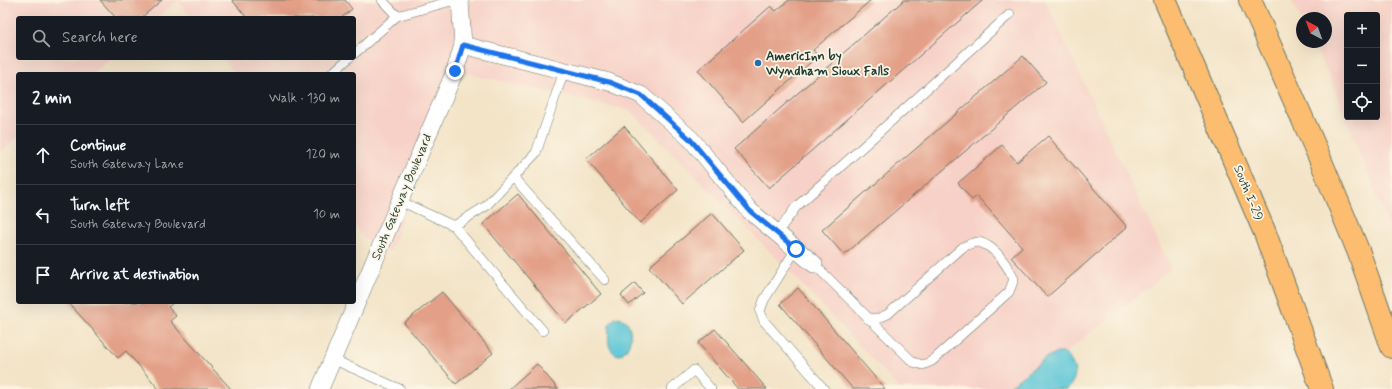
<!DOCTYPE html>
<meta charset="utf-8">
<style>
:root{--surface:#171b24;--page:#20242c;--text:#f1f3f6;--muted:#9ea1a6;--line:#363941}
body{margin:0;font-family:Mynerve,sans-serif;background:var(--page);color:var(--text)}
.controls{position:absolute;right:12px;top:12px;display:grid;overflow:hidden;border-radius:4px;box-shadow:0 4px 16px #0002}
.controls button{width:36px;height:36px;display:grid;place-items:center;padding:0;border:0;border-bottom:1px solid var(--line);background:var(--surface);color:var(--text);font:20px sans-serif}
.compass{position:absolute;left:1296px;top:12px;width:36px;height:36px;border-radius:50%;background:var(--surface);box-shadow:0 4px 16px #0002;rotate:319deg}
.stop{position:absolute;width:12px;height:12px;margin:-9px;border:3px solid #1a73e8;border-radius:50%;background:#fff}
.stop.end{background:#1a73e8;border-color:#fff;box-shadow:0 1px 4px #0008}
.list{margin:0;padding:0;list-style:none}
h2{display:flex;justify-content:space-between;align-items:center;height:52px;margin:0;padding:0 16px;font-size:17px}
h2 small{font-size:13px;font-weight:400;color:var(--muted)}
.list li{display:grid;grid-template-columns:26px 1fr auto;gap:12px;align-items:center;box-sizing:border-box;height:60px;padding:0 16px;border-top:1px solid var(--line)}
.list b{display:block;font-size:15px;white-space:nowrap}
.list p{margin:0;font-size:13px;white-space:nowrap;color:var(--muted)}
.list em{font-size:13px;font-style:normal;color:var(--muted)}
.icon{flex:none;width:22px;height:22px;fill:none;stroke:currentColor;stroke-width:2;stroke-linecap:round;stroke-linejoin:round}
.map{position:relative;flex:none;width:1392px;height:389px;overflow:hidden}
.search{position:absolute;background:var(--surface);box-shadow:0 4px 16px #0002;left:16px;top:16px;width:340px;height:44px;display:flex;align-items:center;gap:10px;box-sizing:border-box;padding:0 14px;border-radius:4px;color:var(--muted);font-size:15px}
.panel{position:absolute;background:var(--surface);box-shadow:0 4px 16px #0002;left:16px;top:72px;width:340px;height:232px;border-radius:4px}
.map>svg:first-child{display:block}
.built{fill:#f7d1c7;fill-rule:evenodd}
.water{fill:#5cc6d7;stroke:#3e8286}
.building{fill:#e39f87}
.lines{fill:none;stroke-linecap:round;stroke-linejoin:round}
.service-casing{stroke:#697768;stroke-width:10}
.minor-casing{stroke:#697768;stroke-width:18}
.motorway-casing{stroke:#697768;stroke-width:24}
.service{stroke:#fff;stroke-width:9}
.minor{stroke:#fff;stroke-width:17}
.motorway{stroke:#fcbd6f;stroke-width:22}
.route{stroke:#1a73e8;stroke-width:5}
.poi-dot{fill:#1f6fb2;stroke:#fcf5e5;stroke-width:1.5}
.labels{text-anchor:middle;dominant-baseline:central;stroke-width:3.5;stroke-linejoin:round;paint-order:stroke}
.poi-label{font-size:13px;font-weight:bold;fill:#1f3d34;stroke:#fcf5e5;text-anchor:start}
.street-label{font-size:13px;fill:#1f3d34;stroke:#fcf5e5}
</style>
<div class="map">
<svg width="1392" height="389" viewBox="0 0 1392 389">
<rect width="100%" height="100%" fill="#fcf5e5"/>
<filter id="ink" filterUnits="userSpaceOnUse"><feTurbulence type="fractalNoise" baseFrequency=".025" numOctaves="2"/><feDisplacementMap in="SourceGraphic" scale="8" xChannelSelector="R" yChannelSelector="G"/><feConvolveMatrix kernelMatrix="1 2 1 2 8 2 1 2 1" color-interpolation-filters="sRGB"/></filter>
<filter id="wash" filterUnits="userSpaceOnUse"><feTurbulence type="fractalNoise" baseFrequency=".012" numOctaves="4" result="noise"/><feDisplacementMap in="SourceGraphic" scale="16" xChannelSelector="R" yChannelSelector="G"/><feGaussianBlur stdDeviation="0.9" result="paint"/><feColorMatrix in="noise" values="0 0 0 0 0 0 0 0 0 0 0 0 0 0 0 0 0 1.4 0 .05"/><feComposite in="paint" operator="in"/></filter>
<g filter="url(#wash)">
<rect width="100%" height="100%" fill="#f3e4c8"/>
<g class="built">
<polygon points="0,0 1045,0 1171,269 1020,389 900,389 797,279 631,111 456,71 390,252 365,239 354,225 354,74 235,74 223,58 354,58 354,18 191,18 178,1 157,18 18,18 18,58 111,58 92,74 18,74 18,137 0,153"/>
<path d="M1291 0H1392V234L1328 73 1312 42H1326V18H1302V21ZM1347 15H1377V117H1347Z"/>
</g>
<g class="water">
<path d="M620 317 626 321C634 330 631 351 619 355 605 352 609 335 609 325L615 318Z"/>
<path d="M1056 353H1065C1075 365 1080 376 1067 389H1006L1047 357Z"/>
</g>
<g id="blocks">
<g class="building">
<polygon points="100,0 162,0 141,18 116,18"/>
<polygon points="232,0 345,0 352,9 341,18 247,18"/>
<polygon points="789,0 871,0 813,50 818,56 743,122 698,70 771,6 776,11"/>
<polygon points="904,0 983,0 769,188 734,149"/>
<polygon points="1023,56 1046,82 844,255 822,230"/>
<polygon points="624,126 678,190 640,223 586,159"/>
<polygon points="1048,136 1127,227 1047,297 1011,257 1022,247 977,196 972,200 958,183 1002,145 1017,162"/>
<polygon points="518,194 601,294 566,323 483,224"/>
<polygon points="712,213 744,250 682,304 649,267"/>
<polygon points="635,283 643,293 629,305 621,295"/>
<polygon points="798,288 885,389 853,389 780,304"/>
<polygon points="442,292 493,353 456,384 404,323"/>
<polygon points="68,302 174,302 168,307 176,316 170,321 231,389 159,389 126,351 118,358"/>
<polygon points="715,329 767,389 738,389 698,343"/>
<polygon points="537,364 558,389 509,389"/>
</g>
</g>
</g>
<g filter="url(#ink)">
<use href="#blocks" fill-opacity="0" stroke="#697768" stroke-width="1"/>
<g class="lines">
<defs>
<g id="service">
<polyline points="382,0 397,16 455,0"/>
<polyline points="354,54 397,16"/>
<polyline points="331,74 349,58"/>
<polyline points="513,177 605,280"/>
<polyline points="400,201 454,226 486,206 536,153 564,71"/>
<polyline points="454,226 543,331"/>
<polyline points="777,233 796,207 1010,14"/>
<polyline points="796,249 764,300 760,311 764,321 824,389"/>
<path d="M814 264 913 362 923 365 932 361 1009 292 1014 279C1007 265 994 245 978 242 973 242 968 245 963 247L888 314 879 318 868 319"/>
<polyline points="332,359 400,389"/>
<polyline points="672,389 694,370 711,389"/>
</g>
<g id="minor">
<polyline points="463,45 609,82 641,95 691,139 750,211 814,264"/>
<polyline points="320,389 455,71 463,45 460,0"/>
</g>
<g id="motorway">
<polyline points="1165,0 1265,233 1322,389"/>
<polyline points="1250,0 1318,154 1359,253 1392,347"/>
</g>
</defs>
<use href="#service" class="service-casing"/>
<use href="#minor" class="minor-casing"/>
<use href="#motorway" class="motorway-casing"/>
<use href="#service" class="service"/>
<use href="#minor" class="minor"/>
<use href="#motorway" class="motorway"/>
</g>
</g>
<g class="lines" filter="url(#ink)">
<polyline class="route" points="455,71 463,45 609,82 641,95 691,140 750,211 796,249"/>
</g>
<circle class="poi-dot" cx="758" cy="63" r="4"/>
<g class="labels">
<g class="poi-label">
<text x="766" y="56">AmericInn by<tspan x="766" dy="15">Wyndham Sioux Falls</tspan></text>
</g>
<g class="street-label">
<text transform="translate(1248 193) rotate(68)">South I-29</text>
<text transform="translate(402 197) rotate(-67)">South Gateway Boulevard</text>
</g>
</g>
</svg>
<div class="controls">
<button>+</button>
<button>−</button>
<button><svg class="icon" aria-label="locate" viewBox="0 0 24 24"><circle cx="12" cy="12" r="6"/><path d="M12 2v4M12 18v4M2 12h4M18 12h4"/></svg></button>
</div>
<svg class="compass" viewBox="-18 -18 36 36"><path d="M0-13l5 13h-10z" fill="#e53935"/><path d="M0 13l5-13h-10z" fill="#9ea1a6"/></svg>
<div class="stop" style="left:796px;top:249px"></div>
<div class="stop end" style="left:455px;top:71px"></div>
<div class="search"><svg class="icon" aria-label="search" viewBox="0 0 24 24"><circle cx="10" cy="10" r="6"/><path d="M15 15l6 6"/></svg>Search here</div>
<section class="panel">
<h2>2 min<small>Walk · 130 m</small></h2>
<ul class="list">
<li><svg class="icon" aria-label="ahead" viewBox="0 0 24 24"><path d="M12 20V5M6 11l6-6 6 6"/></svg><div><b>Continue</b><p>South Gateway Lane</p></div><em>120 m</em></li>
<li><svg class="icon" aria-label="left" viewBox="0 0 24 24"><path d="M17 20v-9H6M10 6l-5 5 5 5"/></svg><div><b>Turn left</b><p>South Gateway Boulevard</p></div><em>10 m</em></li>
<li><svg class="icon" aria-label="arrive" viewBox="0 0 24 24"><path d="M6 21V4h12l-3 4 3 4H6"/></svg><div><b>Arrive at destination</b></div></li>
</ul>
</section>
</div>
